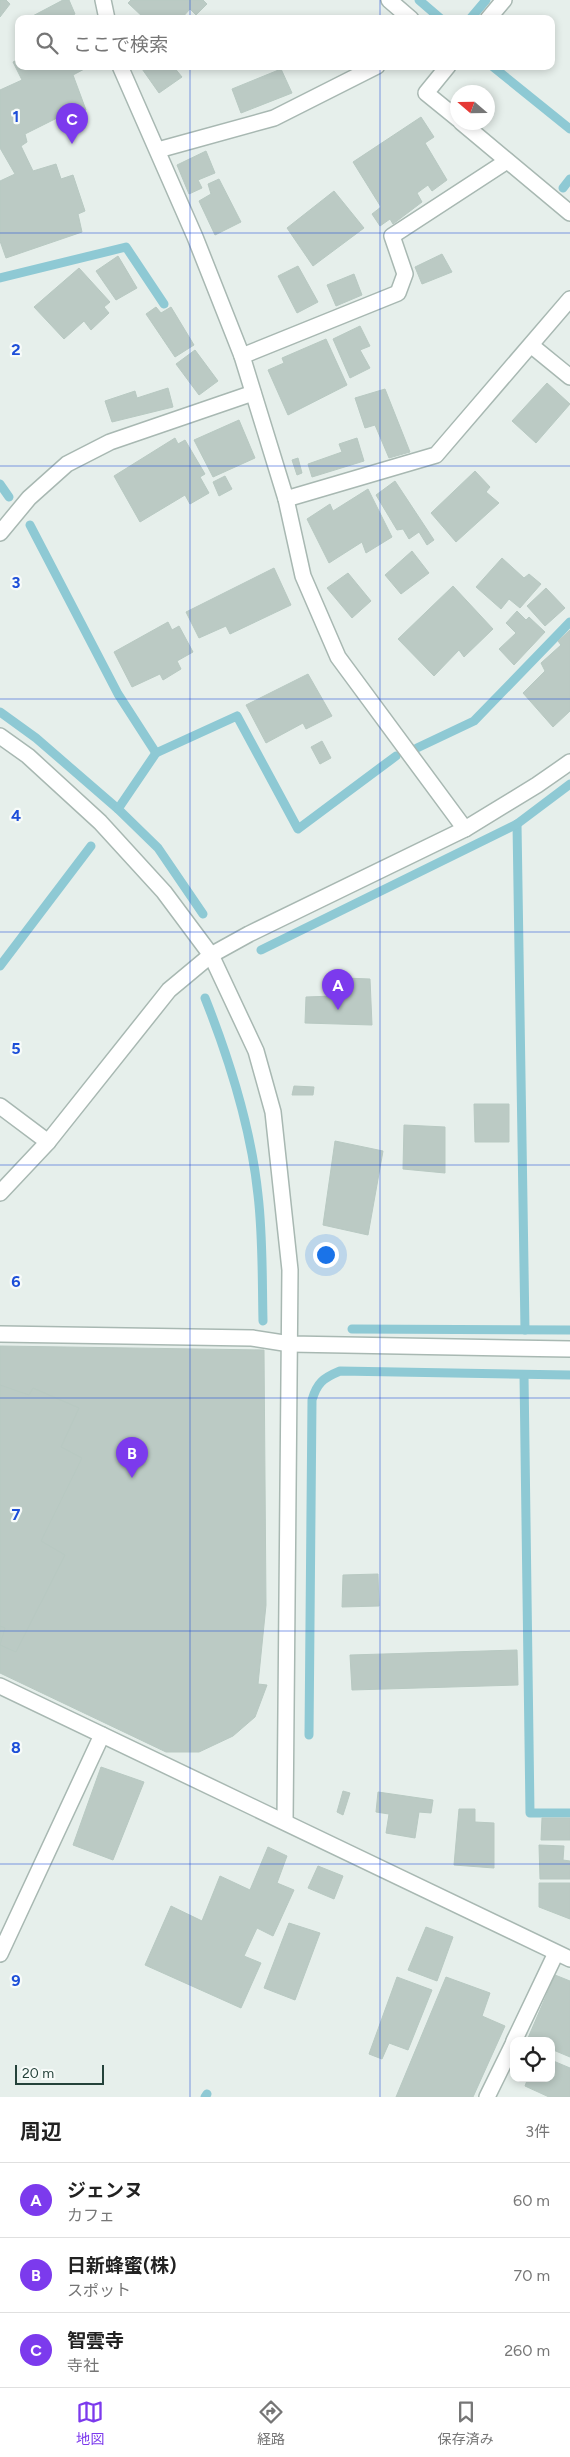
<!DOCTYPE html>
<html lang="ja">
<meta charset="utf-8">
<style>
:root{--surface:#fff;--page:#f6f6f6;--text:#222;--muted:#767676;--line:#e0e0e0;--accent:#7c3aed}
body{margin:0;font-family:Figtree,"Noto Sans JP",sans-serif;background:var(--page);color:var(--text)}
.controls{position:absolute;right:15px;bottom:15px;display:grid;overflow:hidden;border-radius:10px;box-shadow:0 2px 8px #0003}
.controls button{width:45px;height:45px;display:grid;place-items:center;padding:0;border:0;border-bottom:1px solid var(--line);background:var(--surface);color:var(--text);font:25px sans-serif}
.compass{position:absolute;left:450px;top:85px;width:45px;height:45px;border-radius:50%;background:var(--surface);box-shadow:0 2px 8px #0003;rotate:290deg}
.scale{position:absolute;left:15px;bottom:12px;width:89px;box-sizing:border-box;padding-left:5px;border:2px solid #24423a;border-top:0;font-size:14px;line-height:18px;white-space:nowrap;color:#24423a;-webkit-text-stroke:4px #f7fbf9;paint-order:stroke}
.you{position:absolute;left:325px;top:1254px;width:18px;height:18px;margin:-12px;border:4px solid #fff;border-radius:50%;background:#1a73e8;box-shadow:0 0 0 8px #1a73e833}
.badge{display:grid;place-items:center;width:32px;height:32px;border-radius:50%;background:var(--accent);color:#fff;font-size:16px;font-weight:700}
.pin{position:absolute;translate:-50% -41px;filter:drop-shadow(0 1px 2px #0008)}
.pin::after{content:'';position:absolute;top:26px;width:18px;height:15px;background:inherit;clip-path:polygon(0 0,100% 0,50% 100%)}
.list{margin:0;padding:0;list-style:none}
h2{display:flex;justify-content:space-between;align-items:center;height:65px;margin:0;padding:0 20px;font-size:21px}
h2 small{font-size:16px;font-weight:400;color:var(--muted)}
.list li{display:grid;grid-template-columns:32px 1fr auto;gap:15px;align-items:center;box-sizing:border-box;height:75px;padding:0 20px;border-top:1px solid var(--line)}
.list b{display:block;font-size:19px;white-space:nowrap}
.list p{margin:0;font-size:16px;white-space:nowrap;color:var(--muted)}
.list em{font-size:16px;font-style:normal;color:var(--muted)}
.icon{flex:none;width:28px;height:28px;fill:none;stroke:currentColor;stroke-width:2;stroke-linecap:round;stroke-linejoin:round}
.map{position:relative;flex:none;width:570px;height:2097px;overflow:hidden}
.search{position:absolute;background:var(--surface);box-shadow:0 2px 8px #0003;left:15px;right:15px;top:15px;height:55px;display:flex;align-items:center;gap:12px;box-sizing:border-box;padding:0 18px;border-radius:10px;color:var(--muted);font-size:19px}
.sheet{height:290px;background:var(--surface)}
nav{display:flex;justify-content:space-around;align-items:center;box-sizing:border-box;height:70px;border-top:1px solid var(--line);background:var(--surface);font-size:14px;color:var(--muted)}
nav a{display:grid;justify-items:center;gap:2px}
nav .on{color:var(--accent)}
.map>svg:first-child{display:block}
.lines{fill:none;stroke-linecap:round;stroke-linejoin:round}
.stream{stroke:#8ec9d4;stroke-width:9}
.building{fill:#bbcac4;stroke:#b8c9c2}
.minor-casing{stroke:#a8b8b2;stroke-width:18}
.minor{stroke:#fff;stroke-width:15}
.grid{fill:none;stroke:#1d4ed8;stroke-width:1;stroke-opacity:0.55}
.grid-label{font-size:16px;text-anchor:middle;font-weight:bold;fill:#1d4ed8;stroke:#f7fbf9;stroke-width:4.5;stroke-linejoin:round;paint-order:stroke}
</style>
<div class="map">
<svg width="570" height="2097" viewBox="0 0 570 2097">
<rect width="100%" height="100%" fill="#e6efeb"/>
<g class="lines">
<g class="stream">
<polyline points="419,0 441,19"/>
<polyline points="470,19 486,0"/>
<polyline points="492,66 570,129"/>
<polyline points="563,188 570,179"/>
<polyline points="0,278 126,247 164,304"/>
<polyline points="0,484 9,497"/>
<polyline points="30,525 118,694 156,753 237,716 298,829 396,756"/>
<polyline points="0,712 36,738 118,809"/>
<polyline points="417,748 474,721 570,622"/>
<polyline points="156,753 118,809 158,848 203,914"/>
<polyline points="517,824 525,1330"/>
<polyline points="261,950 517,824 570,784"/>
<polyline points="0,966 91,846"/>
<path d="M205 998C230 1061 251 1127 258 1195 263 1237 262 1279 263 1321"/>
<polyline points="352,1329 570,1330"/>
<polyline points="524,1375 530,1813 570,1813"/>
<path d="M309 1735 312 1400C317 1383 323 1378 340 1371L570 1375"/>
<polyline points="205,2097 207,2094"/>
</g>
</g>
<g class="building">
<polygon points="0,0 6,0 10,4 0,17"/>
<polygon points="63,0 69,0 75,14 66,19 27,19"/>
<polygon points="131,0 203,0 207,4 196,15 190,9 181,19 145,19 128,3"/>
<polygon points="19,59 19,66 90,66 73,75 86,110 60,124 57,118 25,134 27,142 21,146 33,171 56,164 61,179 73,175 85,211 78,214 82,232 6,258 0,241 0,181 15,174 0,148 0,90 22,80 13,62"/>
<polygon points="140,66 173,66 182,77 159,93"/>
<polygon points="281,69 292,93 241,113 232,89"/>
<polygon points="421,117 434,137 425,143 447,180 432,191 428,185 417,193 422,202 393,224 390,219 380,226 372,214 381,207 353,162"/>
<polygon points="206,151 215,173 198,180 202,188 189,194 177,165"/>
<polygon points="219,179 241,222 215,235 199,201 211,194 208,184"/>
<polygon points="334,191 364,228 313,266 287,228"/>
<polygon points="442,254 452,272 422,284 415,267"/>
<polygon points="118,256 137,288 116,300 96,271"/>
<polygon points="298,266 318,302 297,313 278,276"/>
<polygon points="79,268 110,302 104,307 109,313 91,330 84,321 64,339 34,307"/>
<polygon points="354,274 362,295 336,306 327,285"/>
<polygon points="156,307 161,313 171,307 194,345 175,357 146,314"/>
<polygon points="360,326 370,346 360,350 370,368 350,378 333,339"/>
<polygon points="326,339 347,385 288,415 268,370 284,363 282,358"/>
<polygon points="195,350 218,381 199,395 176,364"/>
<polygon points="547,383 570,404 536,443 512,421"/>
<polygon points="168,388 173,407 112,422 105,401 135,391 137,398"/>
<polygon points="385,389 410,452 389,458 375,425 365,428 355,398"/>
<polygon points="239,420 255,458 213,477 194,440"/>
<polygon points="175,438 178,444 185,440 205,474 200,477 209,493 190,504 185,495 140,522 114,476"/>
<polygon points="357,438 364,461 312,477 308,464 342,452 339,444"/>
<polygon points="298,458 302,473 297,475 292,460"/>
<polygon points="475,471 490,487 486,492 499,503 456,542 431,513"/>
<polygon points="225,476 232,489 219,496 213,482"/>
<polygon points="395,481 434,540 427,545 419,532 409,539 403,529 397,530 376,495"/>
<polygon points="368,489 392,537 366,553 362,542 329,563 307,519 330,504 333,511"/>
<polygon points="412,551 429,573 401,594 385,575"/>
<polygon points="502,558 524,578 529,574 541,584 520,608 509,599 501,609 476,587"/>
<polygon points="274,568 291,605 230,634 226,626 199,638 186,612"/>
<polygon points="348,573 371,601 352,618 327,588"/>
<polygon points="453,586 493,629 464,657 459,650 434,676 398,639"/>
<polygon points="546,588 565,608 545,626 527,606"/>
<polygon points="517,611 526,620 529,617 545,632 514,665 499,649 516,633 506,623"/>
<polygon points="168,622 172,630 179,626 193,652 177,661 181,669 163,680 160,674 132,687 114,652"/>
<polygon points="570,630 570,711 553,727 523,693 545,671 541,663 561,645 558,641"/>
<polygon points="308,674 332,716 306,729 303,723 266,743 246,705"/>
<polygon points="322,741 331,758 320,764 311,747"/>
<polygon points="345,978 370,979 372,1025 305,1023 306,997 333,996 333,988 344,987"/>
<polygon points="294,1086 314,1087 313,1095 292,1095"/>
<polygon points="474,1104 509,1104 509,1142 475,1142"/>
<polygon points="404,1125 445,1127 445,1173 403,1169"/>
<polygon points="335,1141 383,1151 368,1235 323,1225"/>
<polygon points="0,1346 264,1350 266,1605 258,1684 267,1685 255,1717 233,1736 199,1752 166,1752 0,1673"/>
<polygon points="0,1385 29,1395 33,1388 79,1408 61,1447 82,1458 41,1541 65,1555 16,1652 0,1645 5,1628 0,1626"/>
<polygon points="378,1574 379,1606 342,1607 343,1575"/>
<polygon points="517,1650 518,1685 352,1690 350,1655"/>
<polygon points="101,1767 144,1782 113,1860 73,1845"/>
<polygon points="343,1791 350,1793 343,1815 337,1812"/>
<polygon points="378,1792 433,1800 431,1813 419,1812 415,1838 386,1833 389,1814 376,1812"/>
<polygon points="459,1809 475,1809 475,1822 494,1823 494,1868 454,1865"/>
<polygon points="542,1818 570,1818 570,1840 541,1840"/>
<polygon points="539,1845 564,1846 563,1860 570,1861 570,1879 540,1879"/>
<polygon points="268,1847 287,1856 277,1883 294,1890 273,1936 257,1928 244,1956 261,1963 241,2008 145,1965 171,1906 202,1921 220,1876 250,1890"/>
<polygon points="318,1866 343,1876 334,1899 308,1888"/>
<polygon points="539,1883 570,1883 570,1919 539,1907"/>
<polygon points="289,1923 320,1933 295,2000 264,1988"/>
<polygon points="426,1927 453,1937 437,1981 408,1970"/>
<polygon points="555,1975 570,1981 570,2057 551,2049 551,2041 534,2041 528,2038"/>
<polygon points="397,1977 432,1990 408,2050 389,2043 382,2059 369,2054"/>
<polygon points="446,1977 490,1993 482,2016 505,2026 473,2097 396,2097"/>
<polygon points="551,2060 570,2068 570,2097 549,2097 525,2086 528,2078 551,2078"/>
</g>
<g class="lines">
<defs>
<g id="minor">
<polyline points="103,0 107,19"/>
<polyline points="389,0 411,19"/>
<polyline points="488,19 504,0"/>
<polyline points="120,66 195,237 242,356 286,499 303,576 338,657 465,829"/>
<polyline points="448,66 426,93 458,119"/>
<polyline points="461,122 570,213"/>
<polyline points="158,150 274,118 377,66"/>
<polyline points="532,346 570,377"/>
<polyline points="242,356 398,293 405,274 392,236 507,161"/>
<polyline points="286,499 436,455 570,299"/>
<polyline points="0,533 29,498 67,464 110,442 253,393"/>
<polyline points="0,736 28,756 100,822 164,892 211,955 256,1051 273,1112 290,1270 285,1821"/>
<polyline points="0,1106 48,1142 0,1193"/>
<polyline points="48,1142 169,990 211,955 249,934 465,829 537,785 570,762"/>
<polyline points="0,1334 252,1338 290,1344 570,1349"/>
<polyline points="0,1686 570,1959"/>
<polyline points="0,1954 102,1735"/>
<polyline points="514,2041 556,1953"/>
<polyline points="487,2097 514,2042"/>
</g>
</defs>
<use href="#minor" class="minor-casing"/>
<use href="#minor" class="minor"/>
</g>
<path class="grid" d="M190 0V19M380 0V19M190 66V2097M380 66V2097M0 233H570M0 466H570M0 699H570M0 932H570M0 1165H570M0 1398H570M0 1631H570M0 1864H570"/>
<g class="grid-label">
<text x="16" y="122">1</text>
<text x="16" y="355">2</text>
<text x="16" y="588">3</text>
<text x="16" y="821">4</text>
<text x="16" y="1054">5</text>
<text x="16" y="1287">6</text>
<text x="16" y="1520">7</text>
<text x="16" y="1753">8</text>
<text x="16" y="1986">9</text>
</g>
</svg>
<div class="controls">
<button><svg class="icon" aria-label="locate" viewBox="0 0 24 24"><circle cx="12" cy="12" r="6"/><path d="M12 2v4M12 18v4M2 12h4M18 12h4"/></svg></button>
</div>
<svg class="compass" viewBox="-18 -18 36 36"><path d="M0-13l5 13h-10z" fill="#e53935"/><path d="M0 13l5-13h-10z" fill="#767676"/></svg>
<div class="scale">20 m</div>
<div class="you"></div>
<div class="pin badge" style="left:338px;top:1010px">A</div>
<div class="pin badge" style="left:132px;top:1478px">B</div>
<div class="pin badge" style="left:72px;top:144px">C</div>
<div class="search"><svg class="icon" aria-label="search" viewBox="0 0 24 24"><circle cx="10" cy="10" r="6"/><path d="M15 15l6 6"/></svg>ここで検索</div>
</div>
<section class="sheet">
<h2>周辺<small>3件</small></h2>
<ul class="list">
<li><span class="badge">A</span><div><b>ジェンヌ</b><p>カフェ</p></div><em>60 m</em></li>
<li><span class="badge">B</span><div><b>日新蜂蜜(株)</b><p>スポット</p></div><em>70 m</em></li>
<li><span class="badge">C</span><div><b>智雲寺</b><p>寺社</p></div><em>260 m</em></li>
</ul>
</section>
<nav>
<a class="on"><svg class="icon" aria-label="map" viewBox="0 0 24 24"><path d="M3 6l6-2 6 2 6-2v14l-6 2-6-2-6 2zM9 4v14M15 6v14"/></svg>地図</a>
<a><svg class="icon" aria-label="directions" viewBox="0 0 24 24"><path d="M12 3l9 9-9 9-9-9zM9 14v-3h6M13 9l2 2-2 2"/></svg>経路</a>
<a><svg class="icon" aria-label="saved" viewBox="0 0 24 24"><path d="M7 4h10v16l-5-4-5 4z"/></svg>保存済み</a>
</nav>
